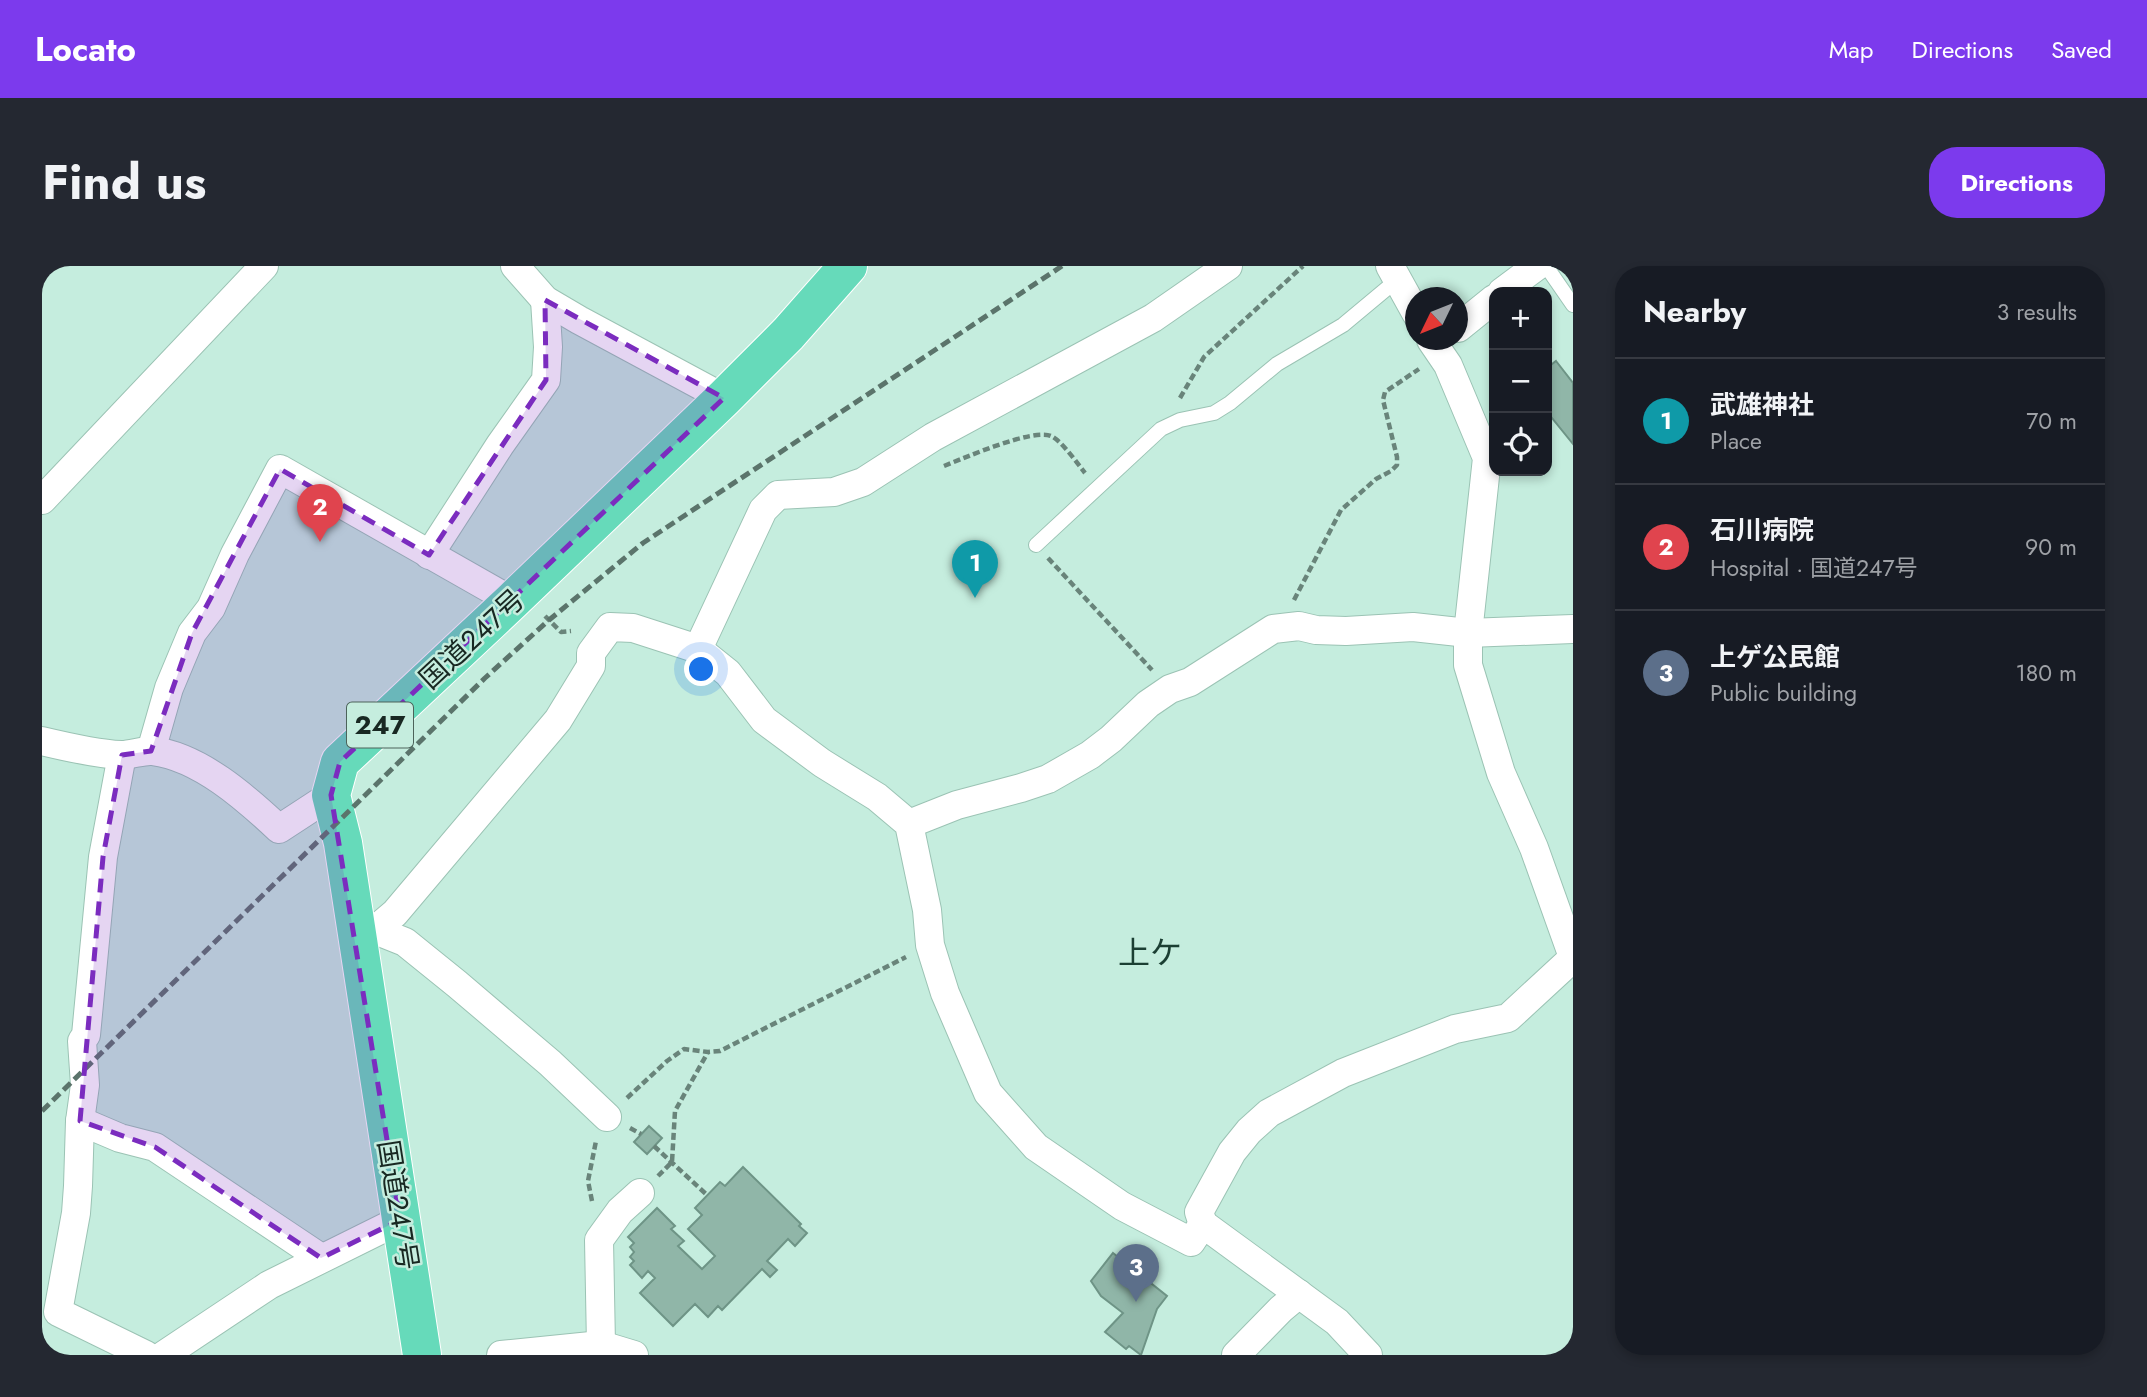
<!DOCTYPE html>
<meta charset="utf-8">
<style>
:root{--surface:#171b24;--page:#242831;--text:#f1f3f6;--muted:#9ea1a6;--line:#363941;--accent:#7c3aed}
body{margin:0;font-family:Jost,"Noto Sans JP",sans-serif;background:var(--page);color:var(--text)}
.controls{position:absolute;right:21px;top:21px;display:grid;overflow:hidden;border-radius:14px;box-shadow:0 4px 10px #0003}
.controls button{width:63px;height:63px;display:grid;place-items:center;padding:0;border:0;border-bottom:2px solid var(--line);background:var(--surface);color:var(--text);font:35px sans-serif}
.compass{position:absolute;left:1363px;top:21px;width:63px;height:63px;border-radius:50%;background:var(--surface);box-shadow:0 4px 10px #0003;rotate:227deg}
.you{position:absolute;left:660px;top:404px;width:24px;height:24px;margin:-18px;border:5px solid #fff;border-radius:50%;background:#1a73e8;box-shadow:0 0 0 10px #1a73e833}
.badge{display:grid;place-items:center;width:46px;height:46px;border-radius:50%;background:var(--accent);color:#fff;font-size:23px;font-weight:700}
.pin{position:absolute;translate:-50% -58px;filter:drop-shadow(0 2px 4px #0008)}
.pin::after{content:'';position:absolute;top:37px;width:24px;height:21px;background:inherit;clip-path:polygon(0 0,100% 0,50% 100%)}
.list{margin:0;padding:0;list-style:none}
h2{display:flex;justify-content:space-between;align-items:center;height:91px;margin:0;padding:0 28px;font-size:30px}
h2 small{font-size:23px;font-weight:400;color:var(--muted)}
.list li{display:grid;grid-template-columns:46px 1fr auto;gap:21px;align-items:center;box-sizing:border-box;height:126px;padding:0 28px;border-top:2px solid var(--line)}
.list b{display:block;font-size:26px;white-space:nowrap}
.list p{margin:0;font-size:23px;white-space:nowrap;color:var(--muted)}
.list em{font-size:23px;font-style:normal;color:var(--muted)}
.icon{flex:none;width:38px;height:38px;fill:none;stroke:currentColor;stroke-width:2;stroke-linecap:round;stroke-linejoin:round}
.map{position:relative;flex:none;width:1531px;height:1089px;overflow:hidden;border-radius:28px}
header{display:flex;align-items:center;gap:42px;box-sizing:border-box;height:98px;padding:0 35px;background:var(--accent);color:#fff}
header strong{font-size:33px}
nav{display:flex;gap:38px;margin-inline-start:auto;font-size:24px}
.intro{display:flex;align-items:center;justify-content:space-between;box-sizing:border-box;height:168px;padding:0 42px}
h1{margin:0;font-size:49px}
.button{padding:18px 32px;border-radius:28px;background:var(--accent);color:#fff;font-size:24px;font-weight:700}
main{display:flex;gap:42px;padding:0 42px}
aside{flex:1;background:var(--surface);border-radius:28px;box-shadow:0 4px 10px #0003}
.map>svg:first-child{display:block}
.building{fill:#90b6a8;stroke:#6e9486;stroke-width:2}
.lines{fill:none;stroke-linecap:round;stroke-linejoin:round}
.service-casing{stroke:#9bc3b4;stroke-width:16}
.minor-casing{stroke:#9bc3b4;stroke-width:30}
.trunk-casing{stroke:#fff;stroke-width:40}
.path{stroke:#69847a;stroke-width:4.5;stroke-dasharray:7 3.5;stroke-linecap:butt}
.service{stroke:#fff;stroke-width:14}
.minor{stroke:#fff;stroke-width:28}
.trunk{stroke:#66daba;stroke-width:38}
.rail{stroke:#5b746b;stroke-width:5;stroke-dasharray:10 5;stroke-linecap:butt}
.marked{fill:#7b2cbf;fill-opacity:0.2;stroke:#7b2cbf;stroke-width:5;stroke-dasharray:14 9;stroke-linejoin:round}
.labels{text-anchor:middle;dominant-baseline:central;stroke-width:5;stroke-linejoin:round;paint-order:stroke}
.shield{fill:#c5edde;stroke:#4c635a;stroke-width:2}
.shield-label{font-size:26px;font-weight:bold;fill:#182822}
.street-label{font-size:28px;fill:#182822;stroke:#c5edde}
.quarter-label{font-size:32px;fill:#1b3f33;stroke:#c5edde}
</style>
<header>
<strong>Locato</strong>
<nav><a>Map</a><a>Directions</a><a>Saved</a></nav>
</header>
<div class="intro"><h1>Find us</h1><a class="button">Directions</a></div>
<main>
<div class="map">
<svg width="1531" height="1089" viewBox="0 0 1531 1089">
<rect width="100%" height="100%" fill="#c5edde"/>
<g class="building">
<polygon points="1514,95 1531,117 1531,178 1505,146 1505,102"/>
<polygon points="607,860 620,872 605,888 592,876"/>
<polygon points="701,901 759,958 757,960 765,967 753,980 746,973 725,995 735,1004 728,1011 720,1003 680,1044 676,1040 666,1051 653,1038 631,1060 598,1027 613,1012 606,1005 600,1012 588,999 592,995 588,991 592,986 588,981 592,977 586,971 615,942 633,960 629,963 642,975 636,980 660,1003 673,990 646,963 660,949 653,942 678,916 683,920"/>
<polygon points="1071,987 1125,1030 1115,1043 1099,1089 1087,1080 1084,1083 1063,1066 1081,1047 1059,1030 1049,1015"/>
</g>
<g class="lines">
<defs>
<g id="service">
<polyline points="1504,0 1531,39"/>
<polyline points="994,279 1119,163 1138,154 1172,147 1188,137 1235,98 1301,59 1355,14"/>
</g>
<g id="minor">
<polyline points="473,0 503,34 537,54 682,132"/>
<polyline points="1348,0 1374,47"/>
<polyline points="1460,26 1495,0"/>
<polyline points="1416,62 1452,33"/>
<polyline points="1389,74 1406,99 1445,192 1426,367 1426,399 1459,507 1492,582 1531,691"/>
<polyline points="0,234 222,0"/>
<polyline points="387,289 458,179 504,114 506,81 503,34"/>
<polyline points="656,383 721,244 736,229 792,226 821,216 891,171 1111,52 1186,0"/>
<path d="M0 475C21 480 58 488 79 489 90 489 101 484 111 485 158 491 204 532 237 563L289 529"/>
<polyline points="109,485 127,422 150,367 169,342 193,288 238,203 470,335"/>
<polyline points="80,489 61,591 44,769 40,775 43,819 38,855 36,920 34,947 16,1046 104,1089"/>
<polyline points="867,558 915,539 979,522 1006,513 1048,489 1069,473 1106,438 1128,423 1148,416 1231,363 1257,360 1274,364 1304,365 1371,361 1426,367 1531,363"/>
<polyline points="333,664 363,676 415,718 508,797 565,851"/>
<polyline points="315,668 333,664 353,647 516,454 549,400 549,387 568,361 591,362 656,383 686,407 722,454 780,497 835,531 867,558 885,644 888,679 903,727 946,827 994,881 1080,940 1149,976 1161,958 1295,1056 1326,1089"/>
<polyline points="38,855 78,872 113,881 279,992"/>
<polyline points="1161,958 1157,946 1190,886 1207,865 1227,847 1301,807 1413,763 1466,752 1531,692"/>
<polyline points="559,1079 557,974 578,945 598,927"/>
<polyline points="122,1089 227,1019 358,954"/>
<polyline points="459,1089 559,1079 592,1089"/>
<polyline points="1194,1089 1239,1043 1257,1028"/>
</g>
<polyline id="trunk" points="380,1089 301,577 289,529 298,496 470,335 682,132 746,68 806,0"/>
</defs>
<use href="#service" class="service-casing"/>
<use href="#minor" class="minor-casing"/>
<use href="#trunk" class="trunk-casing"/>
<g class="path">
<polyline points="1138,132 1162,91 1261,0"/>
<path d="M902 200C922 192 991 162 1009 170 1019 174 1035 197 1043 207"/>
<polyline points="1006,292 1110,404"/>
<polyline points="1252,334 1299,244 1334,213 1349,205 1355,199 1355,191 1341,134 1343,126 1377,103"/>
<polyline points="503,350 519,366 529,365"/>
<polyline points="585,832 625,795 642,783 666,786 678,785 864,691"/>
<polyline points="588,862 599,868"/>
<polyline points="612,880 665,929"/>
<polyline points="616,910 630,896 633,845 666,786"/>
<polyline points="550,935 546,915 554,875"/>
</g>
<use href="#service" class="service"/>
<use href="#minor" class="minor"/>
<use href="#trunk" class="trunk"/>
<polyline class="rail" points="0,845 443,412 507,354 601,277 1020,0"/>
</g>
<path class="marked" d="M503 34 682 132 298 496 289 529 358 954 279 992 113 881 38 855 61 591 80 489 109 485 150 367 238 203 387 289 504 114Z"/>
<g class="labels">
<rect class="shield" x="305" y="436.5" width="66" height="45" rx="5"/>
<g class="shield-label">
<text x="338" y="459">247</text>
</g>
<g class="street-label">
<text transform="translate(430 373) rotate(-43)">国道247号</text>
<text transform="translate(356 939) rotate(81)">国道247号</text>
</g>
<g class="quarter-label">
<text x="1108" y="687">上ケ</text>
</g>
</g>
</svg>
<div class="controls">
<button>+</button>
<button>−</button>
<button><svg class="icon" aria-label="locate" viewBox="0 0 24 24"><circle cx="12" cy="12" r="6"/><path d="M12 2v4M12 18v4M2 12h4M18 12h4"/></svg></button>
</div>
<svg class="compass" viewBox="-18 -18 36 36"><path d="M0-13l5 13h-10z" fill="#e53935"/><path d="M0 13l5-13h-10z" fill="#9ea1a6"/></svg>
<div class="you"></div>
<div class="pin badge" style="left:933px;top:332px;background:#0f9aa8">1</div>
<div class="pin badge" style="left:278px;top:276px;background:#e0444e">2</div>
<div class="pin badge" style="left:1094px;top:1036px;background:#5c6f8a">3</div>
</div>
<aside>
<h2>Nearby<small>3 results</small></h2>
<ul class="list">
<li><span class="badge" style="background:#0f9aa8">1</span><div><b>武雄神社</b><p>Place</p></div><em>70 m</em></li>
<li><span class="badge" style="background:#e0444e">2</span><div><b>石川病院</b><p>Hospital · 国道247号</p></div><em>90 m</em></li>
<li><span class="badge" style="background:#5c6f8a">3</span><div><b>上ゲ公民館</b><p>Public building</p></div><em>180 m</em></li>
</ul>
</aside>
</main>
